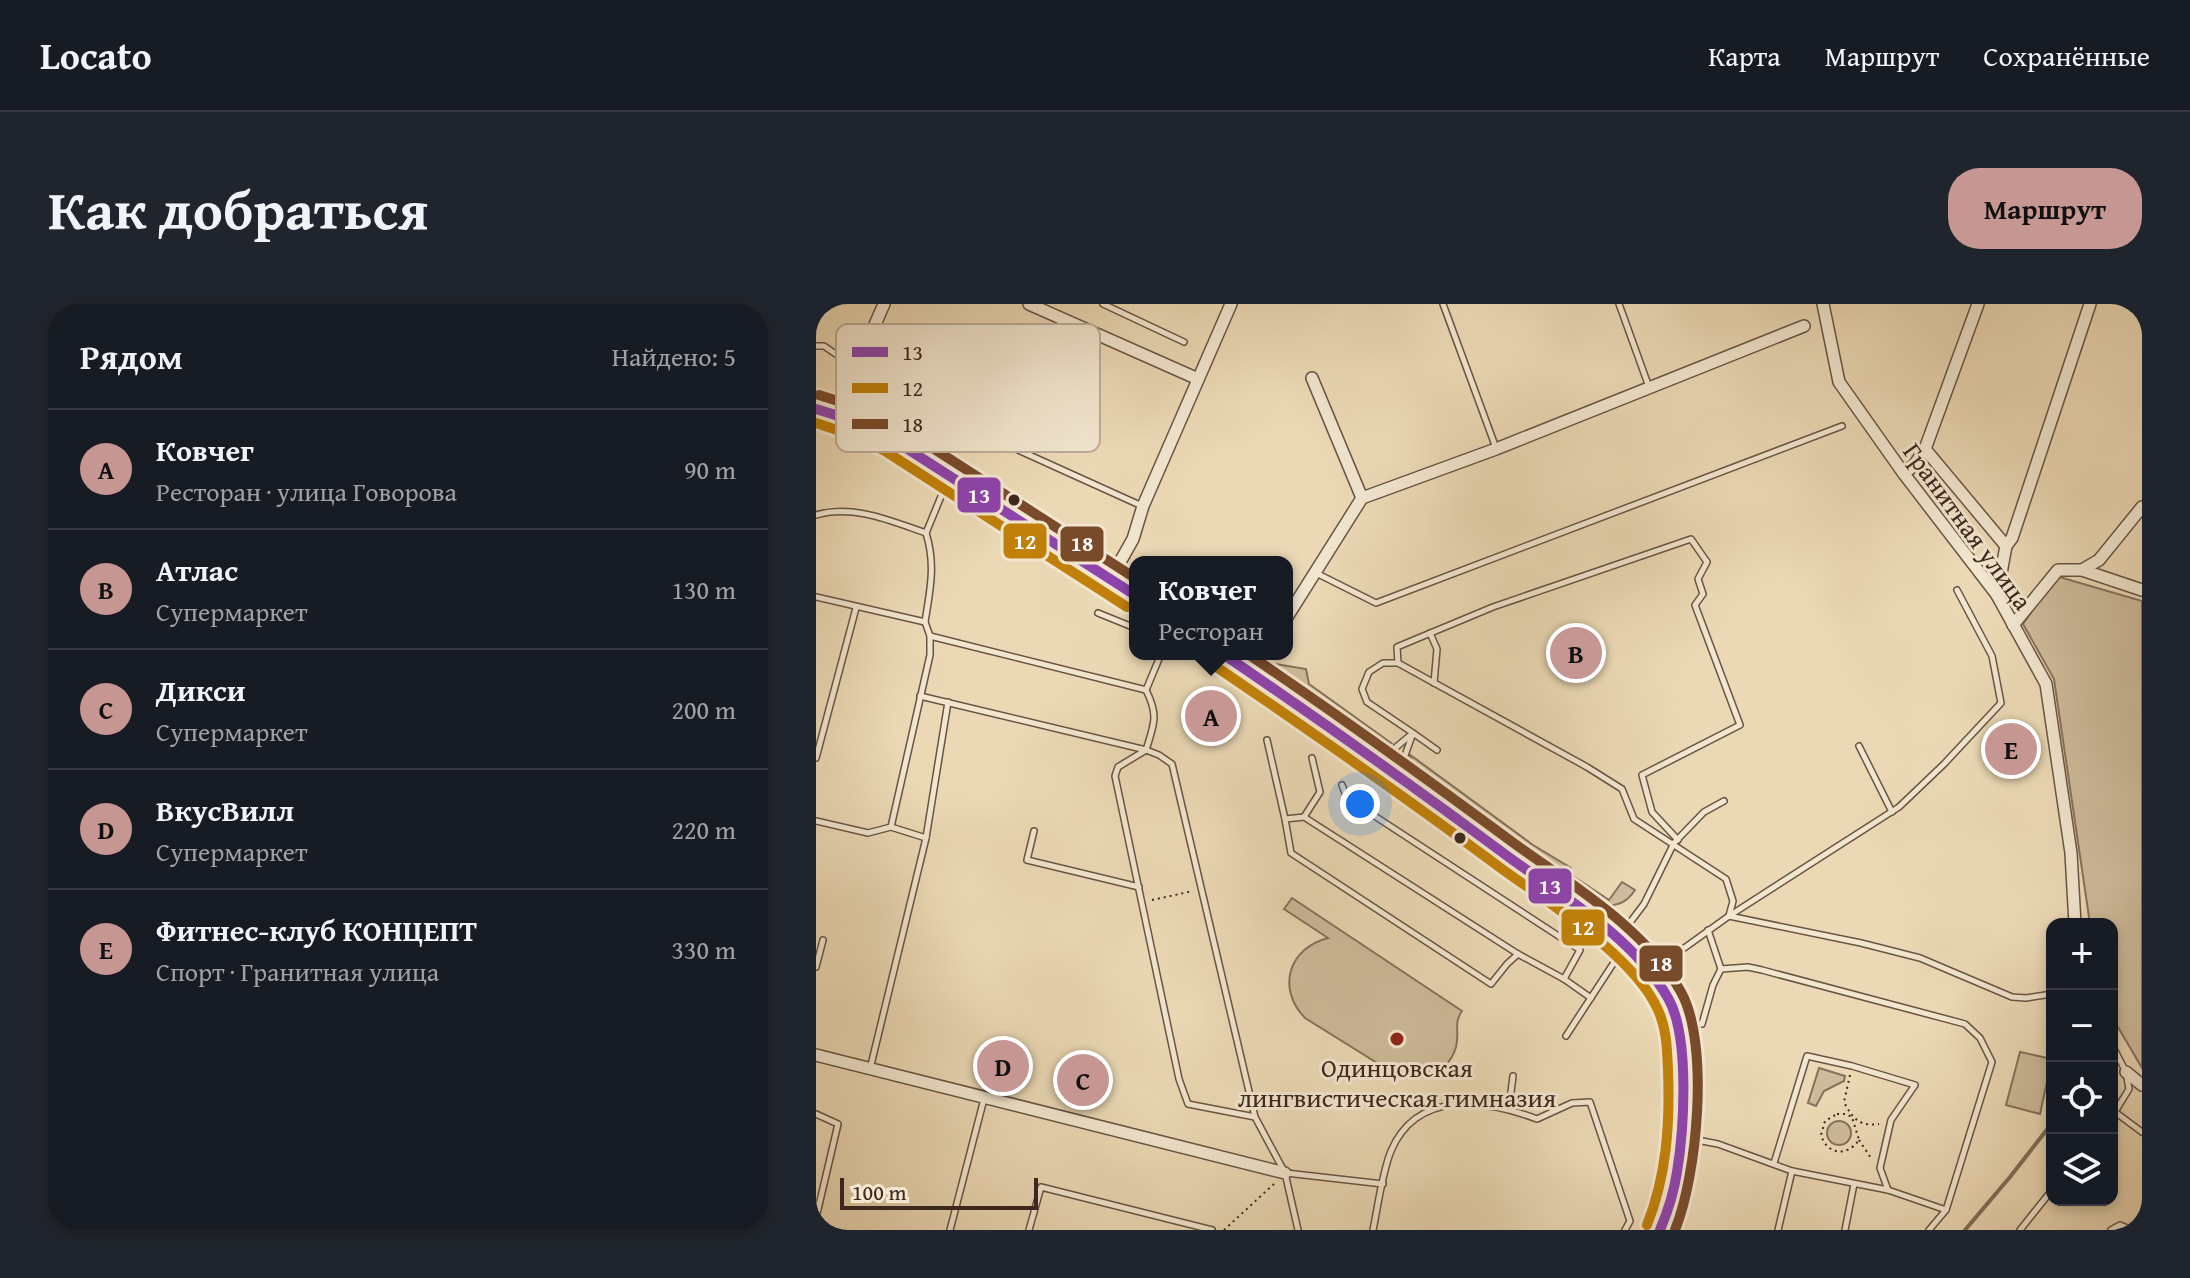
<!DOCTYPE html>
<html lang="ru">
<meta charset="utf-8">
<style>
:root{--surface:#171b24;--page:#20242c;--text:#f1f3f6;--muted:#9ea1a6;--line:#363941;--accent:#c59692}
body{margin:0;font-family:"Gentium Book Plus",serif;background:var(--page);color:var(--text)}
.controls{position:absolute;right:24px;bottom:24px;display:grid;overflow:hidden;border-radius:16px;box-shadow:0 4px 12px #0003}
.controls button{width:72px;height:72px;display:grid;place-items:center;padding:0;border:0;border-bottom:2px solid var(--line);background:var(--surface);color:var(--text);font:40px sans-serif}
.scale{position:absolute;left:24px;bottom:20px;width:198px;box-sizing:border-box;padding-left:8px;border:4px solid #3e271e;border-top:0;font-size:22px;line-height:28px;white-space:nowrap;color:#3e271e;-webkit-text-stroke:6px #f2e6cf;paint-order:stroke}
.you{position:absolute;left:544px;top:500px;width:28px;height:28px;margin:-20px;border:6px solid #fff;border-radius:50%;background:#1a73e8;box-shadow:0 0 0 12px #1a73e833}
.badge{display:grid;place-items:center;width:52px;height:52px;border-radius:50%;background:var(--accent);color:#111;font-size:26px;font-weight:700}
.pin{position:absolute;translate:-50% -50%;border:4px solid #fff;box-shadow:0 2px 8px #0006}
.popup{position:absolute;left:313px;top:252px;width:164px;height:104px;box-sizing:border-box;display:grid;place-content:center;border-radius:16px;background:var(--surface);filter:drop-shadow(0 2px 6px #0005);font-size:26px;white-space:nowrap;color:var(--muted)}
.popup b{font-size:30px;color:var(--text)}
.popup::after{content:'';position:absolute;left:50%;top:100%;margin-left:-16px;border:16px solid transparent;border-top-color:var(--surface)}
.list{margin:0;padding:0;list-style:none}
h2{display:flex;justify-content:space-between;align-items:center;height:104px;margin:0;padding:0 32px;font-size:34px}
h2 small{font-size:26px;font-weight:400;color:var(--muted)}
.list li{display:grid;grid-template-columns:52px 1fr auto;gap:24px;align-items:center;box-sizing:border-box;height:120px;padding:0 32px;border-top:2px solid var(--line)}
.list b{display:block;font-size:30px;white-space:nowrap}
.list p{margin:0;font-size:26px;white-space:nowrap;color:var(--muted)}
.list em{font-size:26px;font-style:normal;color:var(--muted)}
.icon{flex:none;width:44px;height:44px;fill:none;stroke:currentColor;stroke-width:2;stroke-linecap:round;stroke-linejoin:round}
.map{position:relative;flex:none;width:1326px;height:926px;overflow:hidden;border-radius:32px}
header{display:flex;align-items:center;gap:48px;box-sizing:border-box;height:112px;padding:0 40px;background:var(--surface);border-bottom:2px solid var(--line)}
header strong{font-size:38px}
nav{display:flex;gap:44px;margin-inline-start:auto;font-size:28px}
.intro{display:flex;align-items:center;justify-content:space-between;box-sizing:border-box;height:192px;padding:0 48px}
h1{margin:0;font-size:56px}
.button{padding:20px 36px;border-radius:32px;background:var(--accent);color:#111;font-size:28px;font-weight:700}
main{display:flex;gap:48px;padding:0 48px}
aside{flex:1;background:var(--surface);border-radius:32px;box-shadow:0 4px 12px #0003}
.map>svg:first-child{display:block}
.green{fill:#cebb9b;stroke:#86715c;stroke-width:2}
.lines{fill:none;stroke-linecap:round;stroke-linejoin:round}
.stream{stroke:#826d5a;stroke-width:4}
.lane-casing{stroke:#695444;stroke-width:8}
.street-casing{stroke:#695444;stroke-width:14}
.secondary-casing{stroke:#3e271e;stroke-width:19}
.path{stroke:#3e271e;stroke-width:2;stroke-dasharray:2 4;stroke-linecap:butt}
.lane{stroke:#f2e6cf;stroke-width:5}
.street{stroke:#f2e6cf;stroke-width:11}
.secondary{stroke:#f2e6cf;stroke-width:16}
.bus-1-casing{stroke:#f2e6cf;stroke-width:16}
.bus-2-casing{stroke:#f2e6cf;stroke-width:16}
.bus-3-casing{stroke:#f2e6cf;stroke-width:16}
.bus-1{stroke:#8e44ad;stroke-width:10}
.bus-2{stroke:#c08009;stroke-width:10}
.bus-3{stroke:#7a4b2a;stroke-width:10}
.bus-dot{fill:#3e271e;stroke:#f2e6cf;stroke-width:3}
.poi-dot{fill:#8f2418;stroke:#f2e6cf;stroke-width:3}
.labels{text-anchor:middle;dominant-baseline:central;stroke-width:6;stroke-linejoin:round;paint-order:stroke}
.street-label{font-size:26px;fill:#3e271e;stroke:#f2e6cf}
.poi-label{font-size:26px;fill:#3e271e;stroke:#f2e6cf}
.key{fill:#f2e6cf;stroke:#bcad9a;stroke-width:2}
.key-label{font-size:22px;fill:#3e271e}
.line-badge{stroke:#f2e6cf;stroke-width:3}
.badge-label{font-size:22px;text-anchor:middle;font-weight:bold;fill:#fff}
</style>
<header>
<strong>Locato</strong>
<nav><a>Карта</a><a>Маршрут</a><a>Сохранённые</a></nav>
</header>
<div class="intro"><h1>Как добраться</h1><a class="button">Маршрут</a></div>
<main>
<aside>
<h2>Рядом<small>Найдено: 5</small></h2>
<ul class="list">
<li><span class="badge">A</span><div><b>Ковчег</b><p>Ресторан · улица Говорова</p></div><em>90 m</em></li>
<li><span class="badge">B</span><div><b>Атлас</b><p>Супермаркет</p></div><em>130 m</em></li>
<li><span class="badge">C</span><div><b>Дикси</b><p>Супермаркет</p></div><em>200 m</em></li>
<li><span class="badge">D</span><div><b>ВкусВилл</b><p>Супермаркет</p></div><em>220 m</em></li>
<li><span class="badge">E</span><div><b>Фитнес-клуб КОНЦЕПТ</b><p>Спорт · Гранитная улица</p></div><em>330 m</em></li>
</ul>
</aside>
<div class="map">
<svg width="1326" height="926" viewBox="0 0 1326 926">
<rect width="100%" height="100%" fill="#ebd9b5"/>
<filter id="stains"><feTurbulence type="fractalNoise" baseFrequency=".0025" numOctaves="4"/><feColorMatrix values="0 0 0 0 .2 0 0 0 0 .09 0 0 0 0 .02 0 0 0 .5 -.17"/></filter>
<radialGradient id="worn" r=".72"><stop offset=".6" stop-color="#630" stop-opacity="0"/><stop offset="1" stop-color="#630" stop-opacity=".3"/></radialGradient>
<g class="green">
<polygon points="1240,272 1326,297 1326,764 1296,713 1296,620 1274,620 1238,375 1207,320"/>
<polygon points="460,360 490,365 493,380 575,439 563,440 460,370"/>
<path d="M593 450 717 541 755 564 754 570 793 596 806 578 819 586C811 598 804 601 789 602L600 466Z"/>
<path d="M476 594 646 707C637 720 644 728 640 743 632 770 603 780 579 770L489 714C460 684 473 644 512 634L468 605Z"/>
<polygon points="1204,748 1236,755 1224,810 1190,801"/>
<polygon points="1003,764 1029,772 1028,777 1008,787 1000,802 992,799"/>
<circle cx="1023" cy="829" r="12"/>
</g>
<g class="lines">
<polyline class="stream" points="1149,926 1194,873 1236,819"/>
<defs>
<g id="lane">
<polyline points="287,0 368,38"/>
<polyline points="627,0 680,144"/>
<polyline points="803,0 833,83"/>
<polyline points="0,42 8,42 40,64 178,122 200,145 326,202"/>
<path d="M0 211C37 200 75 217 110 229"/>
<polyline points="500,269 560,299 1026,122"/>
<path d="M0 293 109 318C114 286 120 261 110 229L133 173"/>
<polyline points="282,309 319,324"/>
<polyline points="614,329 621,345 618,379"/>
<polyline points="114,332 330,386 345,350"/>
<polyline points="582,359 581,343 677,303 875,235 891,258 882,275 887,290 879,301 924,421 826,471 836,508 862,536"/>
<path d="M104 392 330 446C338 420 343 412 330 386"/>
<polyline points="451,436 469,515 488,513"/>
<polyline points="1043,442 1076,508"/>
<polyline points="0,454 40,304"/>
<polyline points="496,454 504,488 488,513 702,650 748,675"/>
<polyline points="566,458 572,450 597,429 551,398 546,385 553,368 567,359 582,359 771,463 806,485 818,515 910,575 917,597 913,612"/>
<polyline points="581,468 586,460 597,429 621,446"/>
<polyline points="526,481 531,494 764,646 748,675 775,694"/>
<polyline points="469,515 475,549 675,680 691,660 702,650"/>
<polyline points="0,517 52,529 75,523 110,534 54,765"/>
<polyline points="75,523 114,351 114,332 109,318"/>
<polyline points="218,527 211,556 323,583"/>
<polyline points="110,534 132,398"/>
<polyline points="913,612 1083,503 1128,460 1185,399 1176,352 1141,286"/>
<polyline points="892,626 905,665 932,663 946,666 1149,720 1164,734 1176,758 1130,906 1113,926"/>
<polyline points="803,633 828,600 858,539 888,508 908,497"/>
<polyline points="0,663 7,636"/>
<polyline points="837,671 857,652 913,612 1045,639 1104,654 1196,693 1210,694 1236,690"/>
<polyline points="886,720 897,681 905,665"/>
<polyline points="750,732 808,643"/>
<polyline points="1296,741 1310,768 1313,785 1299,808 1326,828"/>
<polyline points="693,804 697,772"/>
<polyline points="0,810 22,820 0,914"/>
<polyline points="439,813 372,800 363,775 299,472 302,463 330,446 343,451 356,460 439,813 469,869 482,926"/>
<polyline points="870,834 902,840 976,867 1072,886 1130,906"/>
<polyline points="958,859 991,752 1036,762 1099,781 1075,816 1064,864 1072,886"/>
<polyline points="470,869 567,880"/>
<polyline points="134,926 168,795"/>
<polyline points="213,926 225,883 396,926"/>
<path d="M557 926C562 902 566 869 575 847 601 785 670 796 721 815L756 799 774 798 814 917 809 926"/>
<polyline points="962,926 976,867"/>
<polyline points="1029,926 1038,880"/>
<polyline points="1204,926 1236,886"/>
<polyline points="1295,926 1304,921 1316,926"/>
</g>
<g id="street">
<polyline points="213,0 382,75"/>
<polyline points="1007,0 1023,78 1088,170 1181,291 1230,380 1255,549 1259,620"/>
<polyline points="496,74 546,194"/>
<polyline points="20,110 68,0"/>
<polyline points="1109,145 1190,242 1181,291"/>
<polyline points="1088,170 1099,160 1109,145 1162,0"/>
<polyline points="1190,242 1196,234 1274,0"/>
<polyline points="1266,266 1283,256 1326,203"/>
<polyline points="295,274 317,235 327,202 415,0"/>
<polyline points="471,313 546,194 680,145 988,22"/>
<polyline points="1197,321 1242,266 1266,266 1326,286"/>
<polyline points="436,369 448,350"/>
<polyline points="0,751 469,869"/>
<polyline points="1310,768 1326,781"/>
</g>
<g id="secondary">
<path d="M0 105C27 111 51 122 76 135L319 291"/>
<path d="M407 350C506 417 603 486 699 557 750 595 820 639 852 694 865 717 865 746 866 771 867 823 866 878 844 926"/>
</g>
</defs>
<use href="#lane" class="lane-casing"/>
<use href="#street" class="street-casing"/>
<use href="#secondary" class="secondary-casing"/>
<g class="path">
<polyline points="336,596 377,587"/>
<path d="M1034 771 1028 798C1036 814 1044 823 1063 820"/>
<path d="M1021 810H1030L1036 813 1043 836C1031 853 1011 851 1005 831L1009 817Z"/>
<polyline points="1043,836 1055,854"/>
<polyline points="408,926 460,878"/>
</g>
<use href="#lane" class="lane"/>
<use href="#street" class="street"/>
<use href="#secondary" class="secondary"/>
<defs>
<g id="bus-1">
<polyline points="0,105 39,117 76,135 319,291"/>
<path d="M407 350C504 416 600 484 694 554 749 594 817 633 852 694 874 732 868 825 861 868 858 888 852 907 844 926"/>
</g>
<g id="bus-2">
<polyline points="0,119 33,130 69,147 311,303"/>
<path d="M399 362C496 428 592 495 686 565 733 599 819 653 842 706 851 725 851 746 852 766 854 819 851 871 831 921"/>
</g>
<g id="bus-3">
<polyline points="3,91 44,104 84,123 319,274"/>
<path d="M432 350C522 411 611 475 699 540 757 582 829 624 865 688 894 740 881 872 859 926"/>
</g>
</defs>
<use href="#bus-1" class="bus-1-casing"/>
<use href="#bus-2" class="bus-2-casing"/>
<use href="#bus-3" class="bus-3-casing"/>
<use href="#bus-1" class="bus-1"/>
<use href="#bus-2" class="bus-2"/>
<use href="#bus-3" class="bus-3"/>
</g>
<g class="bus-dot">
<circle cx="198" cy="196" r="7"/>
<circle cx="644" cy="534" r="7"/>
</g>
<circle class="poi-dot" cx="581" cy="735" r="8"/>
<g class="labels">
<g class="street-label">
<text transform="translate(1152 222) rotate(54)">Гранитная улица</text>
</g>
<g class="poi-label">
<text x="581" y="763">Одинцовская<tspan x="581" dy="30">лингвистическая гимназия</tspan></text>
</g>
</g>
<rect x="20" y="20" width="264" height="128" rx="12" class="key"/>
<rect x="36" y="43" width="36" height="10" fill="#8e44ad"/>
<rect x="36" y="79" width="36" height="10" fill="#c08009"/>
<rect x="36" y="115" width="36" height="10" fill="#7a4b2a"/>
<g class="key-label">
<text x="86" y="56">13</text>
<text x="86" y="92">12</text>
<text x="86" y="128">18</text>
</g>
<g class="line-badge">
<rect x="140" y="172" width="46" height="38" rx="8" fill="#8e44ad"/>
<rect x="186" y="218" width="46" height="38" rx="8" fill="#c08009"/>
<rect x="243" y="221" width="46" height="38" rx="8" fill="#7a4b2a"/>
<rect x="711" y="563" width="46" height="38" rx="8" fill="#8e44ad"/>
<rect x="744" y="604" width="46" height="39" rx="8" fill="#c08009"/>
<rect x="822" y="640" width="46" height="39" rx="8" fill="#7a4b2a"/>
</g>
<g class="badge-label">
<text x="163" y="199">13</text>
<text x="209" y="245">12</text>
<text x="266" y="247">18</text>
<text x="734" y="590">13</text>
<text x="767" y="631">12</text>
<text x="845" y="667">18</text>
</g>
<rect width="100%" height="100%" filter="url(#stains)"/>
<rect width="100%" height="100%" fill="url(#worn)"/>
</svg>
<div class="controls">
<button>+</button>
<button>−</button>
<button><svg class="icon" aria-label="locate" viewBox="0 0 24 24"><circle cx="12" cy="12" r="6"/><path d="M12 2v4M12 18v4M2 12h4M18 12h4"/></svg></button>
<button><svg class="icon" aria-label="layers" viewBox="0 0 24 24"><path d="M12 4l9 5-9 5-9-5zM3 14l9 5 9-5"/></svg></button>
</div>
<div class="scale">100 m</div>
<div class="you"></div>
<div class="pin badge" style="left:395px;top:412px">A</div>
<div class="popup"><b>Ковчег</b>Ресторан</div>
<div class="pin badge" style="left:760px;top:349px">B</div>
<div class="pin badge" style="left:267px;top:776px">C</div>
<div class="pin badge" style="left:187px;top:762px">D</div>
<div class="pin badge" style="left:1195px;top:445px">E</div>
</div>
</main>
